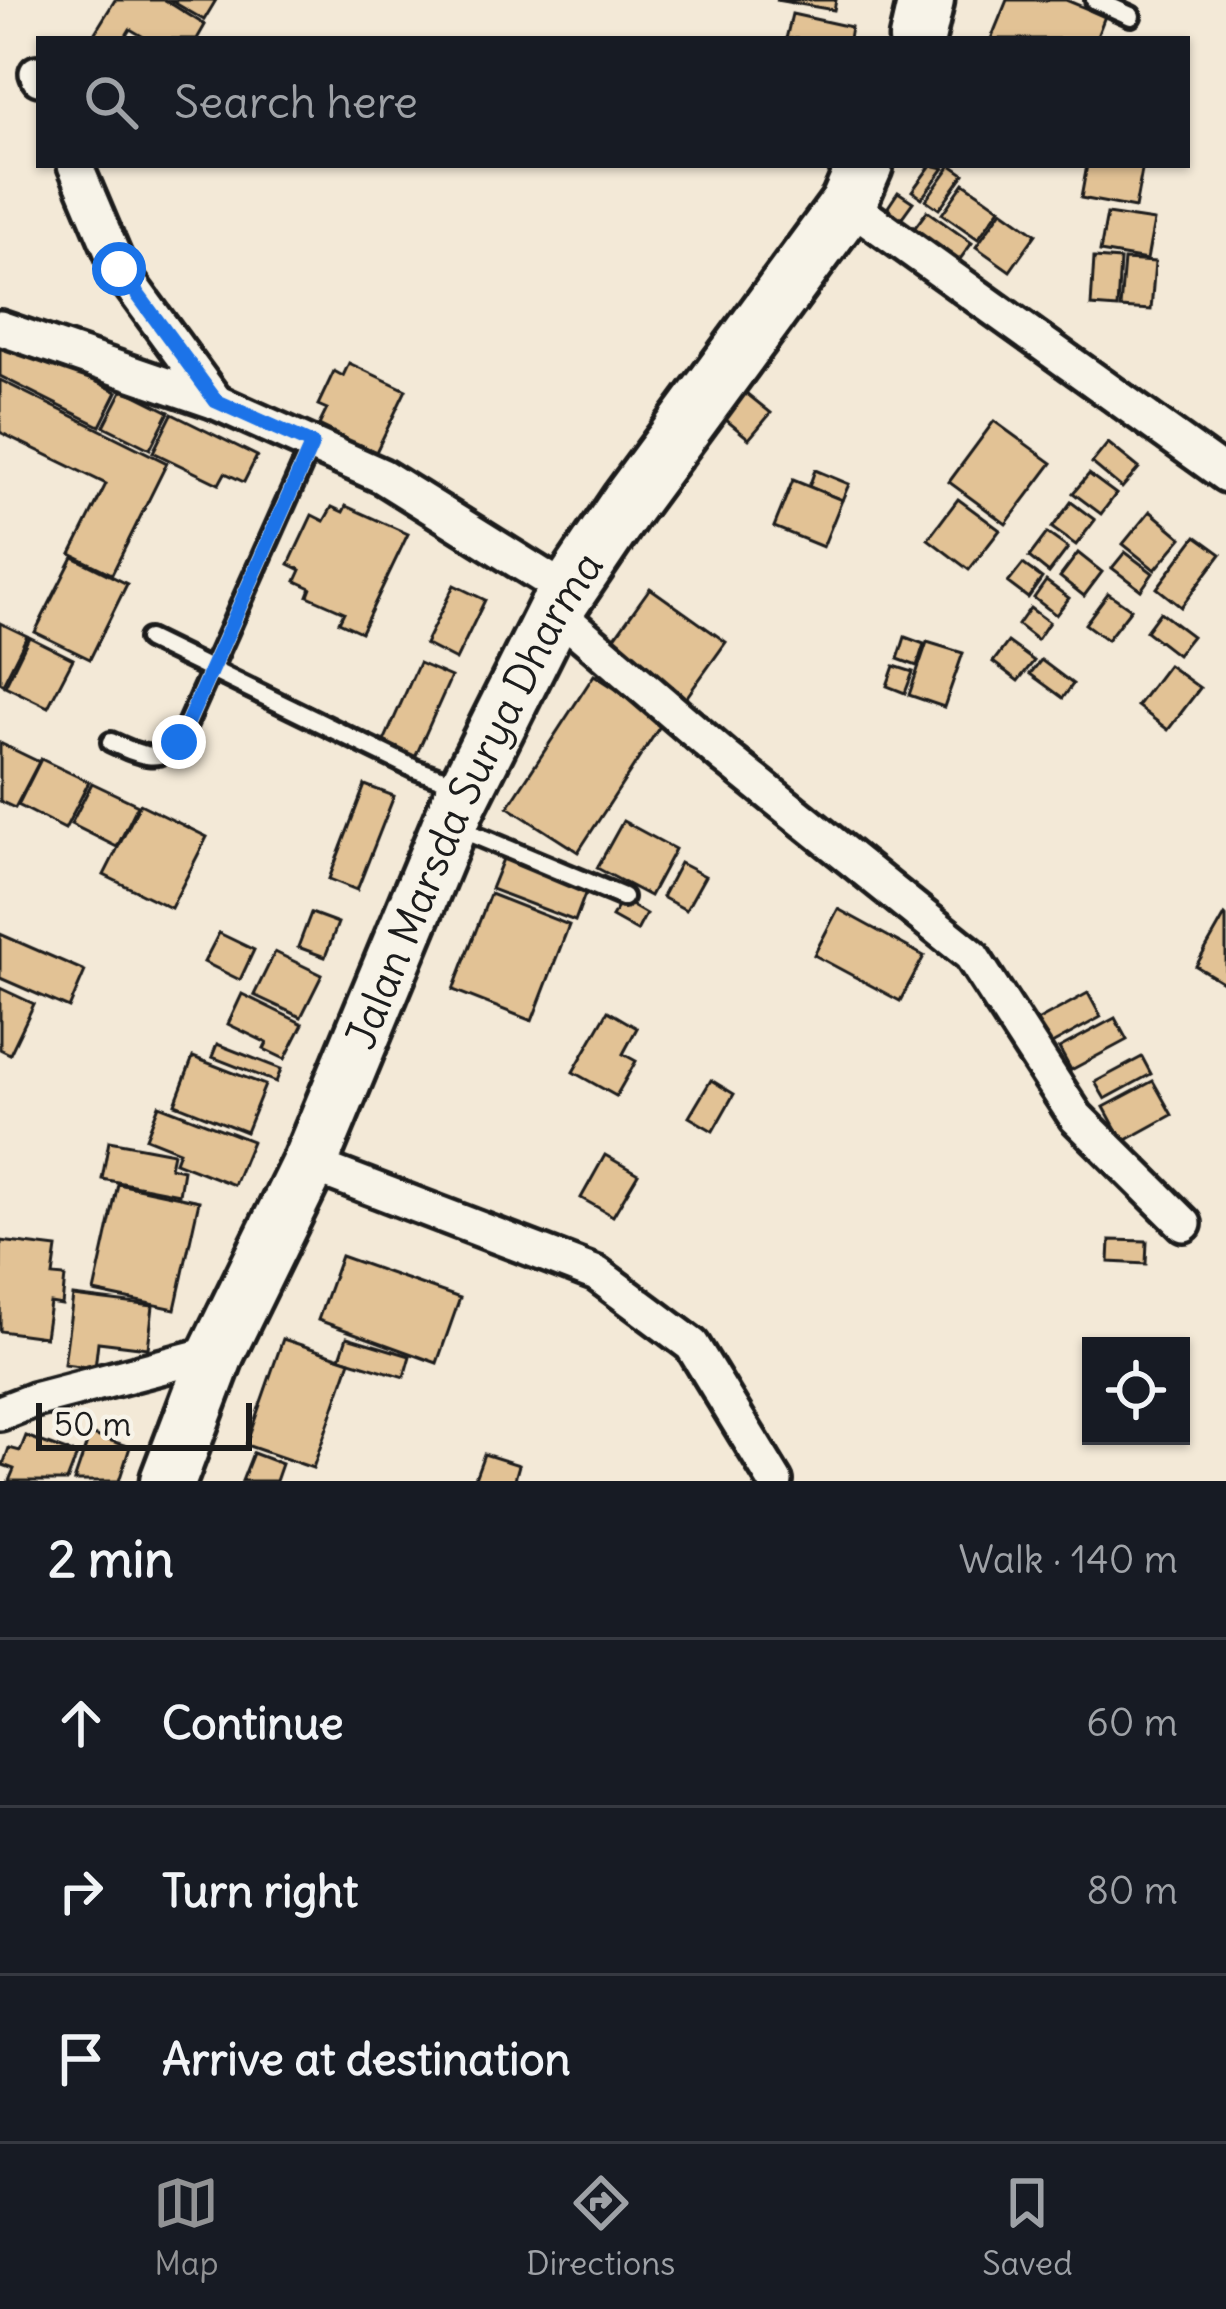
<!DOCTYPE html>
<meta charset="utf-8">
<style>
:root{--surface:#171b24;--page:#20242c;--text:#f1f3f6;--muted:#9ea1a6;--line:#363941;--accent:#919294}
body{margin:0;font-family:Delius,sans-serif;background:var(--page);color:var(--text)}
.controls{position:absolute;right:36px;bottom:36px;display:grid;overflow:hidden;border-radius:0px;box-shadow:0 3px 9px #0004}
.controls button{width:108px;height:108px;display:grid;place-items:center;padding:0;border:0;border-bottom:3px solid var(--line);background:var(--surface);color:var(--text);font:60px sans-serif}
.scale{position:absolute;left:36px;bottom:30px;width:216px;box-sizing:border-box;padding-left:12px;border:6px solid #1c1c1c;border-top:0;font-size:33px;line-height:42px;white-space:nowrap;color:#1c1c1c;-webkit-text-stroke:9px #f7f3e8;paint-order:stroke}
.stop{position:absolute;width:36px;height:36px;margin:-27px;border:9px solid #1a73e8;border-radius:50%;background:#fff}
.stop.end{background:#1a73e8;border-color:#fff;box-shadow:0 3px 12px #0008}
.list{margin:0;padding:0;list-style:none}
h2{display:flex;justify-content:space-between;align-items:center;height:156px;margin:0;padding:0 48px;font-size:51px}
h2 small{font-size:39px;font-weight:400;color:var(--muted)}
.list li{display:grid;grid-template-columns:78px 1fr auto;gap:36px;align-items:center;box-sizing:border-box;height:168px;padding:0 48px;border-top:3px solid var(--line)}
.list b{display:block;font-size:45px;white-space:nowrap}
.list em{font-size:39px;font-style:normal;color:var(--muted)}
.icon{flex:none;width:66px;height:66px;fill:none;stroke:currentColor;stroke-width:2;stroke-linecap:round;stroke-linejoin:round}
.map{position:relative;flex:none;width:1226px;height:1481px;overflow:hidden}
.search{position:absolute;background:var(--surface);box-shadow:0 3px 9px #0004;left:36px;right:36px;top:36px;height:132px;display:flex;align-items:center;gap:30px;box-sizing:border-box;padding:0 42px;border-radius:0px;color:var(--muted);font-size:45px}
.sheet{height:660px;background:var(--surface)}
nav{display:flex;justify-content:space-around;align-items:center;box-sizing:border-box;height:168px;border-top:3px solid var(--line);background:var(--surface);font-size:33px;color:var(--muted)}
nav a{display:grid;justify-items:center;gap:6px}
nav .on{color:var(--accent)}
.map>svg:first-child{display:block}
.building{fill:#e2c295;stroke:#1c1c1c;stroke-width:3}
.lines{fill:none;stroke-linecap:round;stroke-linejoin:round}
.service-casing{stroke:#1c1c1c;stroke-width:26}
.minor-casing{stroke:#1c1c1c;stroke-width:42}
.trunk-casing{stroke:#1c1c1c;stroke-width:63}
.service{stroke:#f7f3e8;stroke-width:16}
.minor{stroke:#f7f3e8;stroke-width:33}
.trunk{stroke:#f7f3e8;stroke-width:54}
.route{stroke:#1a73e8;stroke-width:15}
.labels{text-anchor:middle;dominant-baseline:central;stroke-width:9;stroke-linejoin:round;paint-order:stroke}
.street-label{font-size:42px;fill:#1c1c1c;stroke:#f7f3e8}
</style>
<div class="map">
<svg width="1226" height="1481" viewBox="0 0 1226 1481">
<rect width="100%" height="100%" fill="#f3e9d7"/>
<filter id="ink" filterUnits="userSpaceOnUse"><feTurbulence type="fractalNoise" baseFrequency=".00833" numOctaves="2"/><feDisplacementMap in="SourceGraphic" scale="24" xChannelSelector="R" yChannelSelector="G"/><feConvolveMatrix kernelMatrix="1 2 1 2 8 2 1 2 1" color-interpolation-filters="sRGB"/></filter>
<g filter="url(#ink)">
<g class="building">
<polygon points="115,0 165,0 205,25 197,39 147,39 130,29 124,39 91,39"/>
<polygon points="170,0 216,0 204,20"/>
<polygon points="776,0 836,0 834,10"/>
<polygon points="1007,0 1066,0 1105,16 1096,39 991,39"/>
<polygon points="792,14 851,27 849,39 786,39"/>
<polygon points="931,165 944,168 922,198 912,191"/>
<polygon points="951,165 964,174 939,209 926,200"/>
<polygon points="1087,165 1143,165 1135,208 1081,198"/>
<polygon points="964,183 1000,208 978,239 942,214"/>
<polygon points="898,192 913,202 900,220 886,210"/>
<polygon points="1002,210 1036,234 1010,271 976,247"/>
<polygon points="927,211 972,243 955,266 910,234"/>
<polygon points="1107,214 1154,221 1147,260 1100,252"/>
<polygon points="1094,258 1120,260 1117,308 1091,306"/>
<polygon points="1124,260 1155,262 1151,310 1120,308"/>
<polygon points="0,334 117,392 100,426 0,376"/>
<polygon points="349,363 406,390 376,452 361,445 354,459 326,446 333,432 319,425 327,409 318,405 334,371 343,376"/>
<polygon points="0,380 167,463 112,574 71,554 106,484 0,432"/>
<polygon points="123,389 169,412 150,449 104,426"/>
<polygon points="741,389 771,413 749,439 720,415"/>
<polygon points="172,414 257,456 244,482 225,473 219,484 153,452"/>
<polygon points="994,421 1052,463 1006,524 949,482"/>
<polygon points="1108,443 1139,468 1122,488 1092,463"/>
<polygon points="815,470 849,484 842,500 809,487"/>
<polygon points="1089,474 1116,494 1101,514 1073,493"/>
<polygon points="793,480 842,500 823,547 774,527"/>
<polygon points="958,499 1000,530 969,570 928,539"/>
<polygon points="1071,502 1095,520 1076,545 1052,528"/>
<polygon points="346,506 408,534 361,632 339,622 344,612 308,596 311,588 296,581 301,570 289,564 312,515 324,521 332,507 343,512"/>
<polygon points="1150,511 1182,538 1155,570 1123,544"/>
<polygon points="1047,533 1068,548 1049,573 1029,557"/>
<polygon points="1196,536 1221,554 1181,607 1157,588"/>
<polygon points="1125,552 1153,573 1141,590 1112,568"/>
<polygon points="1078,553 1102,572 1084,596 1060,577"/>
<polygon points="73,557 127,584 90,659 35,632"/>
<polygon points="1023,564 1042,578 1028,598 1008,583"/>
<polygon points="1046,581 1069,598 1056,615 1034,598"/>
<polygon points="454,585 485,600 456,660 425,644"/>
<polygon points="650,588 726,642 681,705 605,651"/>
<polygon points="1108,593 1131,609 1107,640 1085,624"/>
<polygon points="1030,608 1049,622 1037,640 1018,625"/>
<polygon points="1160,612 1192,636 1177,655 1146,631"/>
<polygon points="0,623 27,636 3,684 0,682"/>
<polygon points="29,637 73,659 48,707 5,686"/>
<polygon points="905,637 924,644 917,666 898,659"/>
<polygon points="927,642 963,653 944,707 909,695"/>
<polygon points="1008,642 1034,661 1018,681 993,662"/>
<polygon points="1041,660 1073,684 1063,698 1030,674"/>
<polygon points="419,663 451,677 413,762 381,748"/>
<polygon points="1168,665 1200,688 1168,730 1137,706"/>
<polygon points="894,666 913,672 905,693 887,686"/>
<polygon points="594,675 664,720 578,852 508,807"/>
<polygon points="0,743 39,762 15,808 0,801"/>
<polygon points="41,759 89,782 65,829 18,805"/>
<polygon points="92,783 138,805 117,847 71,824"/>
<polygon points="365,785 394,796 357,890 329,879"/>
<polygon points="140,804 207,837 171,908 104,875"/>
<polygon points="623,821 675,849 650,896 597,868"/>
<polygon points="505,854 588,886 575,921 491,889"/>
<polygon points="680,863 705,876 686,910 662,897"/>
<polygon points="490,894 569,925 532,1021 453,990"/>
<polygon points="622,900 646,914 637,931 612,917"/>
<polygon points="838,909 924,956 900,1001 814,955"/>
<polygon points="311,913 338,923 325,957 298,947"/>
<polygon points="1225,915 1226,916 1226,984 1196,966"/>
<polygon points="219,933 254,950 240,980 204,962"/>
<polygon points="0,934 85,971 69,1008 0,978"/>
<polygon points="275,952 322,975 301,1017 254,995"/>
<polygon points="0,988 34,1004 10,1054 0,1049"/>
<polygon points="1088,993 1101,1017 1048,1046 1035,1022"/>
<polygon points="242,994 303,1024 285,1059 264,1049 267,1043 228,1024"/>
<polygon points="608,1011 637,1028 623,1054 636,1061 616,1096 573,1072"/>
<polygon points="1115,1018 1127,1040 1071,1070 1059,1048"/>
<polygon points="217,1044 281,1069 276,1082 212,1057"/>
<polygon points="193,1057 265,1085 246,1132 175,1104"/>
<polygon points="1142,1057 1151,1074 1105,1099 1095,1082"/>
<polygon points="711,1080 734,1094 713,1131 689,1117"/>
<polygon points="1153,1081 1172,1115 1123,1142 1104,1107"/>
<polygon points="159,1105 252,1141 234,1185 175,1162 179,1151 146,1138"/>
<polygon points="109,1141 173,1153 170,1167 183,1170 179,1194 102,1179"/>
<polygon points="605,1155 638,1174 613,1216 581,1198"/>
<polygon points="118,1184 199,1201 175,1309 94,1292"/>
<polygon points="1110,1240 1147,1241 1146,1264 1109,1262"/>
<polygon points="1,1241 57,1248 53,1276 65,1277 62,1305 50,1303 45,1337 0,1331"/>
<polygon points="341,1256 460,1298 437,1363 318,1320"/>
<polygon points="73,1296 153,1306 148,1348 98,1342 95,1368 64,1364"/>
<polygon points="347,1337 410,1356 404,1377 340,1358"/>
<polygon points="283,1339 350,1361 313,1468 246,1445"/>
<polygon points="90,1434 130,1447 119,1481 74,1481"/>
<polygon points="26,1436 77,1455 67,1481 9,1481 14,1469 3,1465 9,1448 20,1451"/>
<polygon points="253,1453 282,1464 276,1481 242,1481"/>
<polygon points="484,1454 519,1465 515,1479 522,1481 474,1481"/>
</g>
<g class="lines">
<defs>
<g id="service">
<polyline points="1095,0 1131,16"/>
<polyline points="148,639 415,769 462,786"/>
<path d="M111 742C135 753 159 766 179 742L312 444"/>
<polyline points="458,828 623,897"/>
</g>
<g id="minor">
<polyline points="37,73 39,78"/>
<polyline points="75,165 119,269 216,402"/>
<polyline points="848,204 1226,475"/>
<polyline points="0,328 216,402 382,476 568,592"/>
<polyline points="555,611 726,758 971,955 1076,1117 1184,1224"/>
<polyline points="309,1164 597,1274 692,1345 775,1481"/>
<polyline points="0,1413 34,1400 217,1352"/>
</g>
<g id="trunk">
<polyline points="917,39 926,0"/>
<path id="s1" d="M168 1481 217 1352 309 1164 457 807 555 611 628 503 848 204 865 165"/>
</g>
</defs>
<use href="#service" class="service-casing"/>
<use href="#minor" class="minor-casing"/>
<use href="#trunk" class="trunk-casing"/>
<use href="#service" class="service"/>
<use href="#minor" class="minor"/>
<use href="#trunk" class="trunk"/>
</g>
</g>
<g class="lines" filter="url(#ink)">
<polyline class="route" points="119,269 216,401 312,444 179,742"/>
</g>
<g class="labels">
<g class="street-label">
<text stroke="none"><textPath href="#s1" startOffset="747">Jalan Marsda Surya Dharma</textPath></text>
</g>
</g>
</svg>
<div class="controls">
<button><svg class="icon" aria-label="locate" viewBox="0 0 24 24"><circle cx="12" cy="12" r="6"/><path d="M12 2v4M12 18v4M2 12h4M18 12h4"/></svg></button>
</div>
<div class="scale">50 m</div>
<div class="stop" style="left:119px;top:269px"></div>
<div class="stop end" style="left:179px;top:742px"></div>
<div class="search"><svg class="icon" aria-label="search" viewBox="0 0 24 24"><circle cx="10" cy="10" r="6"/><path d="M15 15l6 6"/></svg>Search here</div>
</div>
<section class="sheet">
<h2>2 min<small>Walk · 140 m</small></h2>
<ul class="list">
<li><svg class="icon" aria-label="ahead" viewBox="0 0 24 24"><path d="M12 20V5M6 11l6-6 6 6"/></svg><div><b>Continue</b></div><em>60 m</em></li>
<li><svg class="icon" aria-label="right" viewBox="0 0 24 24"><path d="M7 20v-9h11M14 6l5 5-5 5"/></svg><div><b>Turn right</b></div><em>80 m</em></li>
<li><svg class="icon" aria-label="arrive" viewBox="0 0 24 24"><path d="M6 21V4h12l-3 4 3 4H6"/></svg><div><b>Arrive at destination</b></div></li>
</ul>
</section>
<nav>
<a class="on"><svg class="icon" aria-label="map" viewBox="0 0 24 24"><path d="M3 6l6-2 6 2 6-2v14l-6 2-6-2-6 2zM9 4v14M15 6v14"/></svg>Map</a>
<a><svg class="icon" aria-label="directions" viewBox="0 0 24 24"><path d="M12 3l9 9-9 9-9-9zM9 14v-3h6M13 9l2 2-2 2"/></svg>Directions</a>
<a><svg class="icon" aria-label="saved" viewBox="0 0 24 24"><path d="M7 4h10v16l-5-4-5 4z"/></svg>Saved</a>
</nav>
